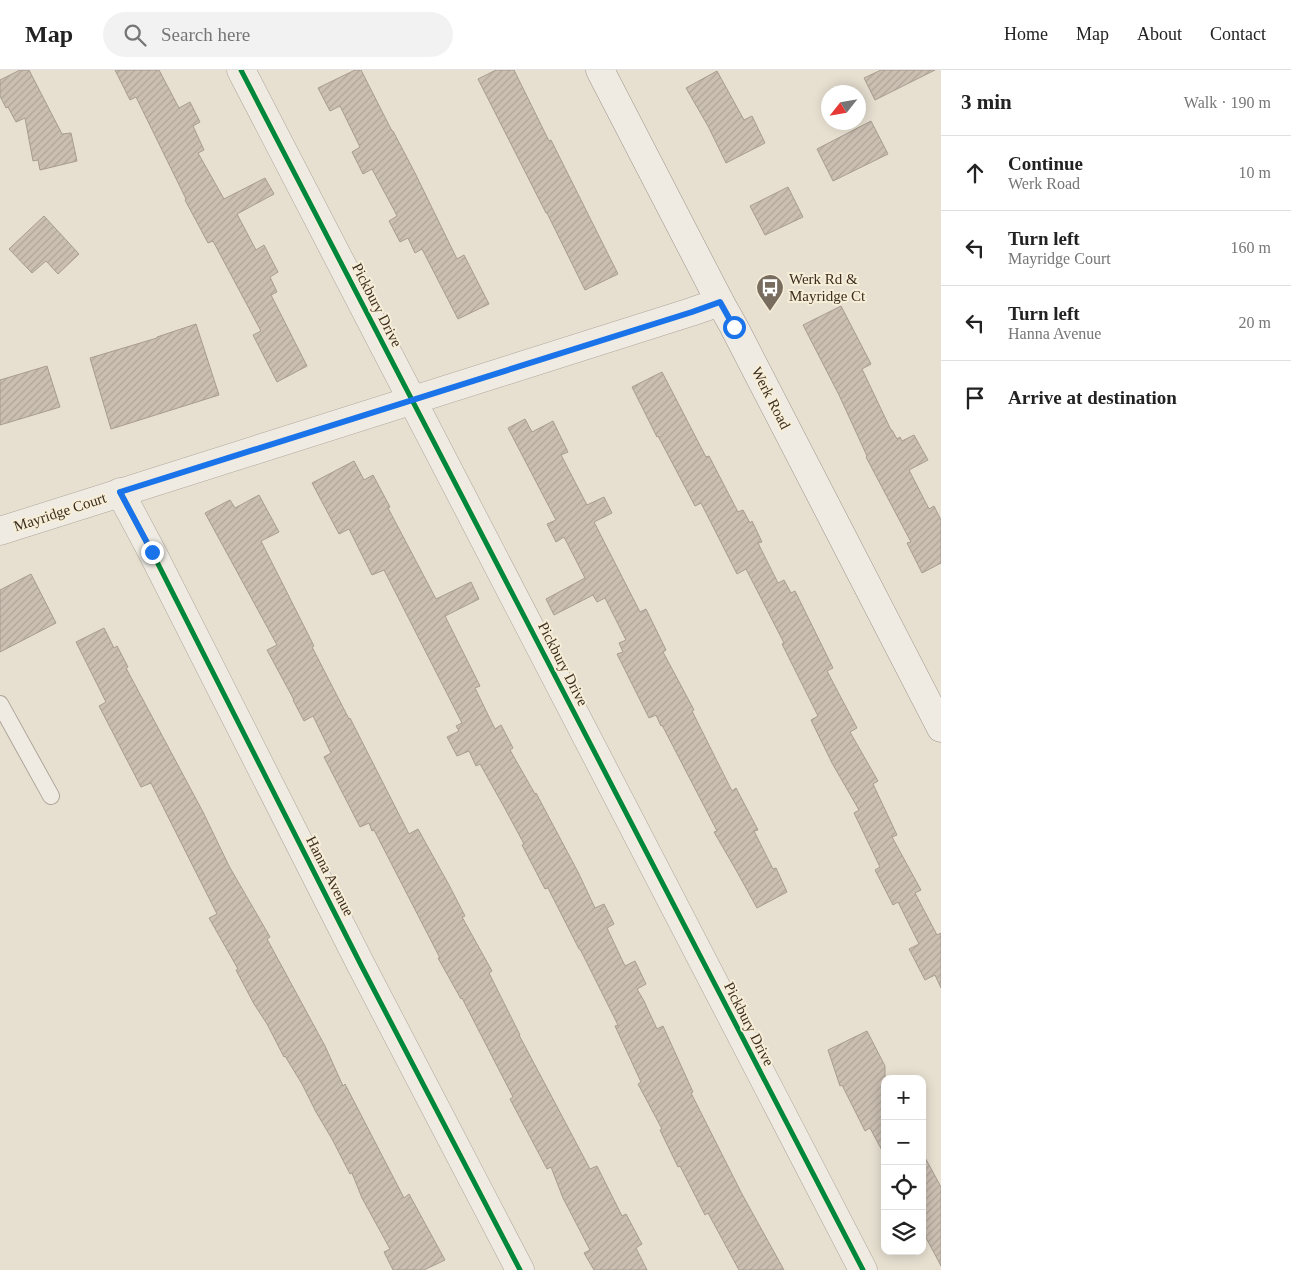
<!DOCTYPE html>
<meta charset="utf-8">
<style>
:root{--surface:#fff;--page:#f2f2f2;--text:#222;--muted:#767676;--line:#e0e0e0}
body{margin:0;font-family:Georgia,serif;background:var(--page);color:var(--text)}
.controls{position:absolute;right:15px;bottom:15px;display:grid;overflow:hidden;border-radius:10px;box-shadow:0 2px 12px #0003}
.controls button{width:45px;height:45px;display:grid;place-items:center;padding:0;border:0;border-bottom:1px solid var(--line);background:var(--surface);color:var(--text);font:25px sans-serif}
.compass{position:absolute;left:821px;top:15px;width:45px;height:45px;border-radius:50%;background:var(--surface);box-shadow:0 2px 12px #0003;rotate:239deg}
.stop{position:absolute;width:15px;height:15px;margin:-11px;border:4px solid #1a73e8;border-radius:50%;background:#fff}
.stop.end{background:#1a73e8;border-color:#fff;box-shadow:0 1px 5px #0008}
.list{margin:0;padding:0;list-style:none}
h2{display:flex;justify-content:space-between;align-items:center;height:65px;margin:0;padding:0 20px;font-size:21px}
h2 small{font-size:16px;font-weight:400;color:var(--muted)}
.list li{display:grid;grid-template-columns:32px 1fr auto;gap:15px;align-items:center;box-sizing:border-box;height:75px;padding:0 20px;border-top:1px solid var(--line)}
.list b{display:block;font-size:19px;white-space:nowrap}
.list p{margin:0;font-size:16px;white-space:nowrap;color:var(--muted)}
.list em{font-size:16px;font-style:normal;color:var(--muted)}
.icon{flex:none;width:28px;height:28px;fill:none;stroke:currentColor;stroke-width:2;stroke-linecap:round;stroke-linejoin:round}
.map{position:relative;flex:none;width:941px;height:1200px;overflow:hidden}
header{display:flex;align-items:center;gap:30px;box-sizing:border-box;height:70px;padding:0 25px;background:var(--surface);border-bottom:1px solid var(--line)}
header strong{font-size:24px}
nav{display:flex;gap:28px;margin-inline-start:auto;font-size:18px}
.search{width:350px;height:45px;background:var(--page);display:flex;align-items:center;gap:12px;box-sizing:border-box;padding:0 18px;border-radius:28px;color:var(--muted);font-size:19px}
main{display:flex}
aside{flex:1;background:var(--surface)}
.map>svg:first-child{display:block}
.building{fill:url(#building-hatch);stroke:#a89c90}
.lines{fill:none;stroke-linecap:round;stroke-linejoin:round}
.lane-casing{stroke:#ada599;stroke-width:18}
.street-casing{stroke:#ada599;stroke-width:29}
.secondary-casing{stroke:#9c958a;stroke-width:29}
.lane{stroke:#efebe3;stroke-width:16}
.street{stroke:#efebe3;stroke-width:28}
.secondary{stroke:#efebe3;stroke-width:28}
.cycleway-casing{stroke:#f7eed8;stroke-width:8}
.cycleway{stroke:#00873e;stroke-width:5}
.route{stroke:#1a73e8;stroke-width:6}
.labels{text-anchor:middle;dominant-baseline:central;stroke-width:4;stroke-linejoin:round;paint-order:stroke}
.poi-label{font-size:15px;fill:#3d2e20;stroke:#f7eed8;text-anchor:start}
.street-label{font-size:15px;fill:#3d2e20;stroke:#f7eed8}
</style>
<header>
<strong>Map</strong>
<div class="search"><svg class="icon" aria-label="search" viewBox="0 0 24 24"><circle cx="10" cy="10" r="6"/><path d="M15 15l6 6"/></svg>Search here</div>
<nav><a>Home</a><a>Map</a><a>About</a><a>Contact</a></nav>
</header>
<main>
<div class="map">
<svg width="941" height="1200" viewBox="0 0 941 1200">
<defs>
<pattern id="building-hatch" width="6" height="6" patternUnits="userSpaceOnUse" patternTransform="scale(1.25)"><rect width="6" height="6" fill="#cbbfb2"/><path d="M-1 1l2-2M0 6l6-6M5 7l2-2" fill="none" stroke="#afa499"/></pattern>
</defs>
<rect width="100%" height="100%" fill="#e7e0d1"/>
<g class="building">
<polygon points="20,0 29,0 62,64 71,63 77,91 40,100 38,90 33,91 25,48 16,52 8,37 6,38 0,26 0,10"/>
<polygon points="115,0 159,0 179,38 190,32 200,52 193,56 204,80 198,83 224,129 265,108 274,124 237,144 256,180 264,175 278,202 270,207 277,222 271,225 307,296 277,312 253,265 261,261 213,171 208,173 185,130 186,129 136,27 130,30"/>
<polygon points="355,0 361,0 392,61 393,61 415,103 457,189 464,185 489,234 458,249 422,179 415,183 408,168 400,172 389,151 397,146 394,140 372,99 363,104 352,82 360,77 340,36 330,41 318,18"/>
<polygon points="496,0 514,0 549,71 551,70 618,204 585,220 547,143 546,143 478,9"/>
<polygon points="881,0 935,0 875,30 864,8"/>
<polygon points="717,1 744,50 752,46 765,73 726,93 708,56 686,18"/>
<polygon points="871,51 888,84 833,111 817,79"/>
<polygon points="788,117 803,147 765,165 750,136"/>
<polygon points="44,146 79,184 58,204 46,191 32,203 9,179"/>
<polygon points="841,236 871,294 862,299 891,360 892,360 897,369 900,367 902,371 914,365 928,390 909,400 929,439 934,436 941,450 941,493 922,503 907,473 911,472 866,387 867,386 839,325 803,255"/>
<polygon points="196,254 219,325 111,359 90,288 157,268 157,267"/>
<polygon points="47,296 60,337 0,355 0,310"/>
<polygon points="662,302 706,387 709,386 738,442 743,440 750,453 752,451 762,472 758,473 778,513 784,510 791,523 795,521 833,598 827,601 857,658 850,662 878,711 873,714 897,765 892,767 921,820 915,823 937,865 941,863 941,918 935,905 925,910 909,879 919,874 898,832 893,835 875,800 880,797 854,743 859,740 832,693 811,650 818,646 782,574 784,573 746,499 737,504 701,433 695,436 658,366 657,367 632,317"/>
<polygon points="525,349 532,362 553,351 568,382 561,385 587,435 604,427 612,443 594,452 640,542 646,539 666,580 663,582 694,640 692,641 732,721 736,718 758,760 754,761 773,799 776,798 787,822 757,838 736,800 714,762 717,761 662,655 661,656 656,645 649,648 617,584 623,582 619,573 626,570 605,528 597,532 593,525 554,545 546,529 585,508 564,467 556,472 547,454 556,450 508,358"/>
<polygon points="354,391 364,410 373,405 390,437 388,438 436,529 471,512 479,529 445,546 480,616 475,618 495,659 501,655 513,678 510,680 535,724 536,723 578,802 595,838 604,834 614,854 607,858 625,896 635,891 646,914 637,919 644,931 657,959 663,956 693,1022 691,1023 742,1124 784,1200 739,1200 708,1143 705,1145 680,1096 678,1097 660,1060 662,1059 638,1014 641,1012 615,956 618,955 580,879 579,879 548,818 545,819 522,775 524,774 503,735 480,694 476,696 469,681 457,686 447,667 459,661 456,656 462,653 384,500 372,505 349,459 339,464 312,413"/>
<polygon points="259,425 279,462 261,471 314,576 312,577 349,649 350,648 409,764 418,759 449,815 465,846 462,847 492,901 489,903 520,965 519,965 590,1099 597,1096 622,1146 626,1144 642,1174 636,1178 647,1200 594,1200 584,1183 590,1180 563,1128 551,1097 547,1099 510,1029 513,1027 462,928 461,929 438,888 440,888 374,760 372,761 369,753 360,757 324,687 331,683 313,646 304,651 293,630 294,630 267,580 277,575 205,443 230,430 235,438"/>
<polygon points="31,504 56,553 0,582 0,520"/>
<polygon points="104,558 114,578 117,576 128,597 126,598 203,742 229,796 270,867 267,869 325,976 343,1016 345,1014 404,1128 409,1124 445,1190 424,1200 393,1200 384,1182 390,1179 362,1128 352,1103 350,1104 332,1069 316,1042 302,1014 285,986 284,987 267,954 254,934 236,900 238,899 209,848 217,844 151,713 141,717 99,636 106,632 76,572"/>
<polygon points="867,961 885,996 885,1086 870,1058 865,1061 842,1015 840,1016 828,980"/>
<polygon points="922,1082 941,1117 941,1196 922,1160"/>
</g>
<g class="lines">
<defs>
<polyline id="lane" points="0,634 51,726"/>
<g id="street">
<polyline points="241,0 863,1200"/>
<polyline points="120,422 152,482 361,895 520,1200"/>
<polyline points="0,461 691,242 720,232"/>
</g>
<polyline id="secondary" points="600,0 720,232 734,257 941,658"/>
</defs>
<use href="#lane" class="lane-casing"/>
<use href="#street" class="street-casing"/>
<use href="#secondary" class="secondary-casing"/>
<use href="#lane" class="lane"/>
<use href="#street" class="street"/>
<use href="#secondary" class="secondary"/>
<defs>
<g id="cycleway">
<polyline points="241,0 863,1200"/>
<polyline points="120,422 152,482 361,895 520,1200"/>
</g>
</defs>
<use href="#cycleway" class="cycleway-casing"/>
<use href="#cycleway" class="cycleway"/>
</g>
<g class="lines">
<polyline class="route" points="152,482 120,422 692,242 720,232 734,257"/>
</g>
<defs>
<symbol id="bus-pin" viewBox="-11 -11 22 30"><path d="M0 17L-7.5 6A9.5 9.5 0 1 1 7.5 6Z" fill="#786c5e" stroke="#f7eed8"/><path d="M-5-6H5V4H4V6H2V4H-2V6H-4V4H-5ZM-3.5-4V0h7V-4ZM-3.5 1.2v1.5H-2V1.2ZM2 1.2v1.5H3.5V1.2Z" fill="#fff"/></symbol>
</defs>
<g fill-rule="evenodd">
<use href="#bus-pin" x="754" y="202" width="32" height="43"/>
</g>
<g class="labels">
<g class="poi-label">
<text x="789" y="209">Werk Rd &amp;<tspan x="789" dy="17">Mayridge Ct</tspan></text>
</g>
<g class="street-label">
<text transform="translate(377 235) rotate(63)">Pickbury Drive</text>
<text transform="translate(771 328) rotate(63)">Werk Road</text>
<text transform="translate(60 442) rotate(-18)">Mayridge Court</text>
<text transform="translate(563 594) rotate(63)">Pickbury Drive</text>
<text transform="translate(330 806) rotate(63)">Hanna Avenue</text>
<text transform="translate(749 954) rotate(63)">Pickbury Drive</text>
</g>
</g>
</svg>
<div class="controls">
<button>+</button>
<button>−</button>
<button><svg class="icon" aria-label="locate" viewBox="0 0 24 24"><circle cx="12" cy="12" r="6"/><path d="M12 2v4M12 18v4M2 12h4M18 12h4"/></svg></button>
<button><svg class="icon" aria-label="layers" viewBox="0 0 24 24"><path d="M12 4l9 5-9 5-9-5zM3 14l9 5 9-5"/></svg></button>
</div>
<svg class="compass" viewBox="-18 -18 36 36"><path d="M0-13l5 13h-10z" fill="#e53935"/><path d="M0 13l5-13h-10z" fill="#767676"/></svg>
<div class="stop" style="left:734px;top:257px"></div>
<div class="stop end" style="left:152px;top:482px"></div>
</div>
<aside>
<h2>3 min<small>Walk · 190 m</small></h2>
<ul class="list">
<li><svg class="icon" aria-label="ahead" viewBox="0 0 24 24"><path d="M12 20V5M6 11l6-6 6 6"/></svg><div><b>Continue</b><p>Werk Road</p></div><em>10 m</em></li>
<li><svg class="icon" aria-label="left" viewBox="0 0 24 24"><path d="M17 20v-9H6M10 6l-5 5 5 5"/></svg><div><b>Turn left</b><p>Mayridge Court</p></div><em>160 m</em></li>
<li><svg class="icon" aria-label="left" viewBox="0 0 24 24"><path d="M17 20v-9H6M10 6l-5 5 5 5"/></svg><div><b>Turn left</b><p>Hanna Avenue</p></div><em>20 m</em></li>
<li><svg class="icon" aria-label="arrive" viewBox="0 0 24 24"><path d="M6 21V4h12l-3 4 3 4H6"/></svg><div><b>Arrive at destination</b></div></li>
</ul>
</aside>
</main>
